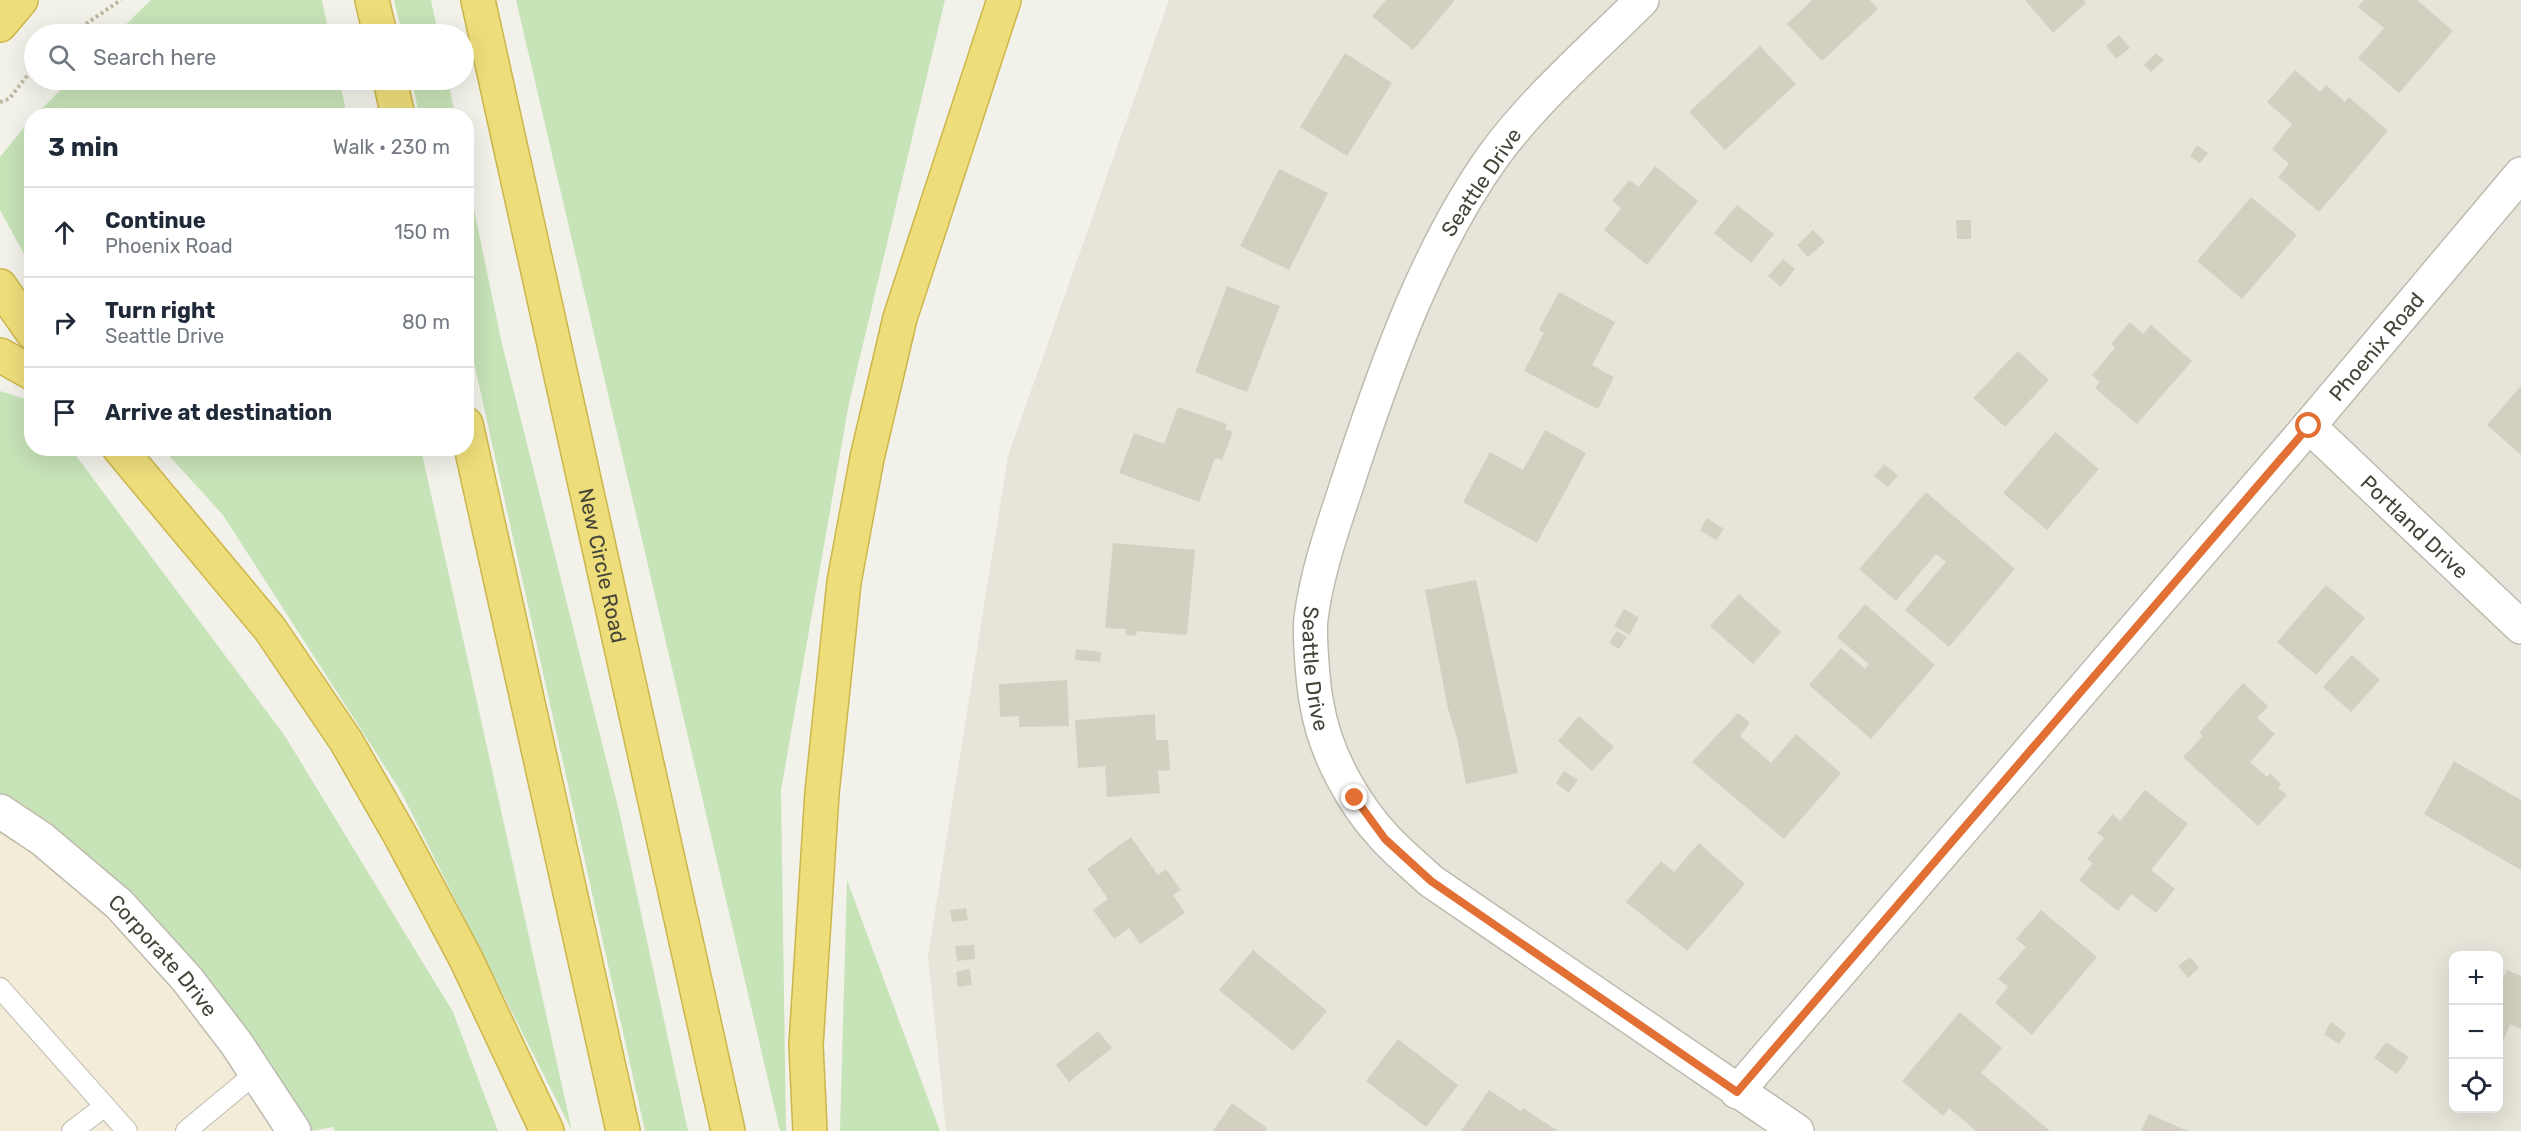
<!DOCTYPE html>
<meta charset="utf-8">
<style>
:root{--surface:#fff;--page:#f2f2f3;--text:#1f2937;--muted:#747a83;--line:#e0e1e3}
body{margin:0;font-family:Rubik,sans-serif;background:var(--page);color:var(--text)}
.controls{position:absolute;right:18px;bottom:18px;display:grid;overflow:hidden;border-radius:12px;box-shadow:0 6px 24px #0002}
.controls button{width:54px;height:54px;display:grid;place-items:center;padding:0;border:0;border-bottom:2px solid var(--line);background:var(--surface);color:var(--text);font:30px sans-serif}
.stop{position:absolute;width:18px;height:18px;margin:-14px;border:4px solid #e26f33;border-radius:50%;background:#fff}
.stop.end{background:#e26f33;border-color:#fff;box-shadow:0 2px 6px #0008}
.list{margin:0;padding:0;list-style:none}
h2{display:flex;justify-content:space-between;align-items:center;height:78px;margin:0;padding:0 24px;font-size:26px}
h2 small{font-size:20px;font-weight:400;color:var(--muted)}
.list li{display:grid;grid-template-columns:39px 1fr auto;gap:18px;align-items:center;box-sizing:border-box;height:90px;padding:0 24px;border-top:2px solid var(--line)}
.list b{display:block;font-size:22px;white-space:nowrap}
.list p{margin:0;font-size:20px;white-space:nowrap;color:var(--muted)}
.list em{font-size:20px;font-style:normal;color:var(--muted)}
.icon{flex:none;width:33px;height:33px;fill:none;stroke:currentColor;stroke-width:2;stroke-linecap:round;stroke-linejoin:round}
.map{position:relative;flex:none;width:2521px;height:1131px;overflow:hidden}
.search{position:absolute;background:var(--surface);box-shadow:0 6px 24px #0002;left:24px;top:24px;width:450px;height:66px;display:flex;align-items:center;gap:15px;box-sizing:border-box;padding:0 21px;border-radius:33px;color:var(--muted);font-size:22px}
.panel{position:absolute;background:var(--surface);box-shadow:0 6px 24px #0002;left:24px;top:108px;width:450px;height:348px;border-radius:24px}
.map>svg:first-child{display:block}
.residential{fill:#e7e5d9;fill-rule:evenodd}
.commercial{fill:#f2ecd8}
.green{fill:#c7e3b8}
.building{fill:#d4d0c1}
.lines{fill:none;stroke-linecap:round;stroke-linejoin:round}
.service-casing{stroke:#bebbae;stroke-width:22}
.minor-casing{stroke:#bebbae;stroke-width:36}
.motorway-casing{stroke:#ccb64b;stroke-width:36}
.path{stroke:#beb9a1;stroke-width:4;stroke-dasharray:3 3;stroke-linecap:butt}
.service{stroke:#fff;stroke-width:20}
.minor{stroke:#fff;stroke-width:33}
.motorway{stroke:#eede7b;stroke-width:33}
.route{stroke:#e26f33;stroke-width:8}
.labels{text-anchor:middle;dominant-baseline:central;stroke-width:4.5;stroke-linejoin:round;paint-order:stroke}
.street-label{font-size:21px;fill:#464439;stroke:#fff}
</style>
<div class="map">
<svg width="2521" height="1131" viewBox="0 0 2521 1131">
<rect width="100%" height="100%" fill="#f3f2ea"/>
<path class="residential" d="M1169 0H2521V1131H946L928 955 1008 456ZM2454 956H2498V1108H2454Z"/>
<polygon class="commercial" points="0,781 256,1034 321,1131 0,1131"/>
<g class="green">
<polygon points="151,0 322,0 329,34 116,34"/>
<polygon points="394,0 431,0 438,34 402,34"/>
<polygon points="516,0 945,0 849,403 781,790 786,1131 780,1131"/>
<polygon points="71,80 339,80 347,115 35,115"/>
<polygon points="412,80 448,80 455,115 419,115"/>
<polygon points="31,119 31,267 0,210 0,157"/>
<polygon points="466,171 502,344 619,811 688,1131 645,1131 467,331"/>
<polygon points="0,391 31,401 32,448 71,449 285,736 453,1012 498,1131 335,1131 333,1127 310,1131 187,979 0,811"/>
<polygon points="163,449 421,449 572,1131 400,790 223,515"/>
<polygon points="847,880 940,1131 840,1131"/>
</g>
<g class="building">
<polygon points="1386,0 1455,0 1413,50 1372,16"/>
<polygon points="1812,0 1870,0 1878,9 1822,61 1787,24"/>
<polygon points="2025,0 2083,0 2086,3 2053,33"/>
<polygon points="2364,0 2417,0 2453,31 2399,93 2358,58 2384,28 2358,7"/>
<polygon points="2119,35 2130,48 2116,59 2106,46"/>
<polygon points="1760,46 1796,84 1725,150 1689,112"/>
<polygon points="1345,53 1392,83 1347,156 1300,127"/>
<polygon points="2156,53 2164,60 2151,72 2144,65"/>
<polygon points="2295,70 2320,92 2326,85 2345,102 2349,97 2388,131 2319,212 2278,177 2289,164 2272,149 2292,124 2267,102"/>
<polygon points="2197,145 2208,153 2200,163 2190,156"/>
<polygon points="1655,166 1698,201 1647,265 1604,230 1621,208 1612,201 1629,180 1639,187"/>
<polygon points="1279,169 1328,193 1289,270 1240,246"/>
<polygon points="2251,197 2297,235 2242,299 2197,261"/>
<polygon points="1737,205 1774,234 1751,263 1714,233"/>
<polygon points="1956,220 1971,220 1971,239 1957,239"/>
<polygon points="1813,230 1825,242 1808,257 1797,245"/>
<polygon points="1783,259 1795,269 1781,287 1768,276"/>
<polygon points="1227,286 1280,306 1247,392 1195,372"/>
<polygon points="1559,292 1615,322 1592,365 1614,377 1598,409 1524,371 1544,333 1539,330"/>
<polygon points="2130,322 2143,334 2151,325 2192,361 2137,424 2095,388 2100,382 2092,375 2115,348 2111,344"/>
<polygon points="2018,351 2049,380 2005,427 1973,398"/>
<polygon points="2521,386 2521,455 2487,425"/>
<polygon points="1178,407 1227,424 1225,429 1233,432 1222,460 1215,458 1199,502 1119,473 1134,433 1164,444"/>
<polygon points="1545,430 1586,453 1537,543 1463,502 1490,452 1523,470"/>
<polygon points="2055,432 2099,469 2047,530 2003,493"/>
<polygon points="1884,464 1898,475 1888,487 1874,476"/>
<polygon points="1926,492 2015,569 1949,647 1905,610 1946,562 1936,554 1896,601 1859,569"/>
<polygon points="1707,518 1724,529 1716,540 1700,530"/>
<polygon points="1113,543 1195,550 1187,635 1137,631 1136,636 1126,635 1126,629 1105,628"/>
<polygon points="1476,580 1518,773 1466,784 1457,738 1448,709 1425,590"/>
<polygon points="2326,585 2365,618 2316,675 2277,642"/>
<polygon points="1739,594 1781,632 1753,664 1710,626"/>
<polygon points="1865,604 1935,665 1871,739 1809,685 1841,648 1865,669 1869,664 1837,637"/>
<polygon points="1624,609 1639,618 1629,635 1614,626"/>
<polygon points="1617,631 1627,637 1619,649 1609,643"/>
<polygon points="1076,649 1101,652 1100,662 1075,660"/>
<polygon points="2352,655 2380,680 2351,712 2323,687"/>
<polygon points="1067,680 1069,726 1019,727 1019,716 1000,717 999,684"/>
<polygon points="2243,683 2268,706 2257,718 2275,734 2250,762 2267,777 2270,773 2281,784 2278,788 2287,795 2258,826 2183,757 2203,736 2199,733"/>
<polygon points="1738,713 1750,723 1740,736 1771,763 1796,734 1841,773 1784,839 1692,762"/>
<polygon points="1155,714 1156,740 1168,740 1170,770 1158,771 1160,793 1107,797 1105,766 1078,768 1075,720"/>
<polygon points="1579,716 1614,747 1592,771 1558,741"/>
<polygon points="2454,761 2521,800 2521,870 2424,814"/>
<polygon points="1564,771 1578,780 1569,793 1556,783"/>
<polygon points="2145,790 2188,824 2151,870 2175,889 2156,913 2131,894 2118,911 2079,880 2093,863 2087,859 2104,838 2097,833 2113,814 2120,821"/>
<polygon points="1131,837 1158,875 1166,869 1181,890 1173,895 1185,913 1140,944 1129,928 1114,939 1093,910 1108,899 1087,869"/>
<polygon points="1699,843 1745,884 1687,951 1626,902 1661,861 1674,872"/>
<polygon points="966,908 968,920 952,922 950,910"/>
<polygon points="2041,910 2097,957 2032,1035 1995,1003 2008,987 1998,979 2026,947 2016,939"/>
<polygon points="974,945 975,959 957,961 955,946"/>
<polygon points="1253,950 1327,1011 1293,1051 1219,990"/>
<polygon points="2190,957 2199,968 2188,978 2178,966"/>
<polygon points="970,969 972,985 958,987 956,972"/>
<polygon points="2507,970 2521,976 2521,1029 2510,1024 2499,1052 2498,990"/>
<polygon points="1960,1012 2002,1048 1981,1073 2050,1131 1976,1131 1949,1108 1943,1116 1902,1081"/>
<polygon points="2331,1022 2346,1033 2339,1044 2324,1034"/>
<polygon points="1098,1031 1112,1048 1069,1082 1056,1065"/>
<polygon points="1398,1039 1458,1085 1426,1127 1366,1081"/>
<polygon points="2386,1042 2409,1057 2397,1074 2374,1058"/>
<polygon points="1489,1090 1521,1111 1523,1108 1558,1131 1461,1131"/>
<polygon points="1232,1103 1267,1128 1265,1131 1213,1131"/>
<polygon points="2149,1114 2188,1131 2141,1131"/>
</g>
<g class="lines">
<defs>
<g id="service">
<polyline points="0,988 127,1131"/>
<polyline points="72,1131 105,1106"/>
<polyline points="186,1131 256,1073"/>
</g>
<g id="minor">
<path id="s1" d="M1642 0C1592 50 1536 98 1494 155 1429 246 1388 360 1353 466 1337 516 1318 565 1311 618 1309 635 1313 686 1317 705 1325 753 1353 804 1386 839 1400 854 1416 867 1431 881L1797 1131"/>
<path id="s2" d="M2309 426 2521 627"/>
<path id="s3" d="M0 811 42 839 119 904 187 979 236 1043 294 1131"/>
<path id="s4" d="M1737 1092 2309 426 2521 174"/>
</g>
<g id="motorway">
<polyline points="372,0 380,34"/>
<path id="s5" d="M478 0 728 1131"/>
<polyline points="0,25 21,0"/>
<polyline points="390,80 398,116"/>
<polyline points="0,286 32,332"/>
<polyline points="0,355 32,373"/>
<polyline points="466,424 623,1131"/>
<polyline points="119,448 270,629 346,741 400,835 466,959 547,1131"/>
<polyline points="810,1131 806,1045 822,793 844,582 867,458 900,318 1004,0"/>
</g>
</defs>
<use href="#service" class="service-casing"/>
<use href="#minor" class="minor-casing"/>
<use href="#motorway" class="motorway-casing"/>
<g class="path">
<polyline points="71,34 121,0"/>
<polyline points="0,102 9,99 34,67"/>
</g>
<use href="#service" class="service"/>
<use href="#minor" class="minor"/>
<use href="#motorway" class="motorway"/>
</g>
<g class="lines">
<polyline class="route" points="1355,798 1385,839 1431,881 1737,1092 2309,426"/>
</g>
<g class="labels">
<g class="street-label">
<text transform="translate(1481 182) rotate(-56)">Seattle Drive</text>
<text stroke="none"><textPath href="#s4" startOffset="982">Phoenix Road</textPath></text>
<text stroke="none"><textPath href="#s2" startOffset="146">Portland Drive</textPath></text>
<text stroke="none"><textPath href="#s5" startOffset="579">New Circle Road</textPath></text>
<text stroke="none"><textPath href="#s1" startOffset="766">Seattle Drive</textPath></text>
<text stroke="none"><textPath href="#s3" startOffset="219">Corporate Drive</textPath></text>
</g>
</g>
</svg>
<div class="controls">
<button>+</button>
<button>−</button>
<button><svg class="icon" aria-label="locate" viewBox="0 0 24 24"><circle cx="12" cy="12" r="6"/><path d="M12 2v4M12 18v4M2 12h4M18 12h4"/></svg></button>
</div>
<div class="stop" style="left:2309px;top:426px"></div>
<div class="stop end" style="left:1355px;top:798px"></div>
<div class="search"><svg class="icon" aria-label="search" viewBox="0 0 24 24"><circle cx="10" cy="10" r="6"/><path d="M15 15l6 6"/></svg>Search here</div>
<section class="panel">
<h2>3 min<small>Walk · 230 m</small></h2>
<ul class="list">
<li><svg class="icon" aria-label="ahead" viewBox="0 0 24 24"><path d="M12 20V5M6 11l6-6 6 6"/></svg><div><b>Continue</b><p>Phoenix Road</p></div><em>150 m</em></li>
<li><svg class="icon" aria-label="right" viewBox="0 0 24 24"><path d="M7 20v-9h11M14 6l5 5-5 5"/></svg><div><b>Turn right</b><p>Seattle Drive</p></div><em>80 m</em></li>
<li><svg class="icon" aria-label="arrive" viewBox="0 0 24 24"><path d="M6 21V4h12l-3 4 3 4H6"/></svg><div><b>Arrive at destination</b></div></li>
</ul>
</section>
</div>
